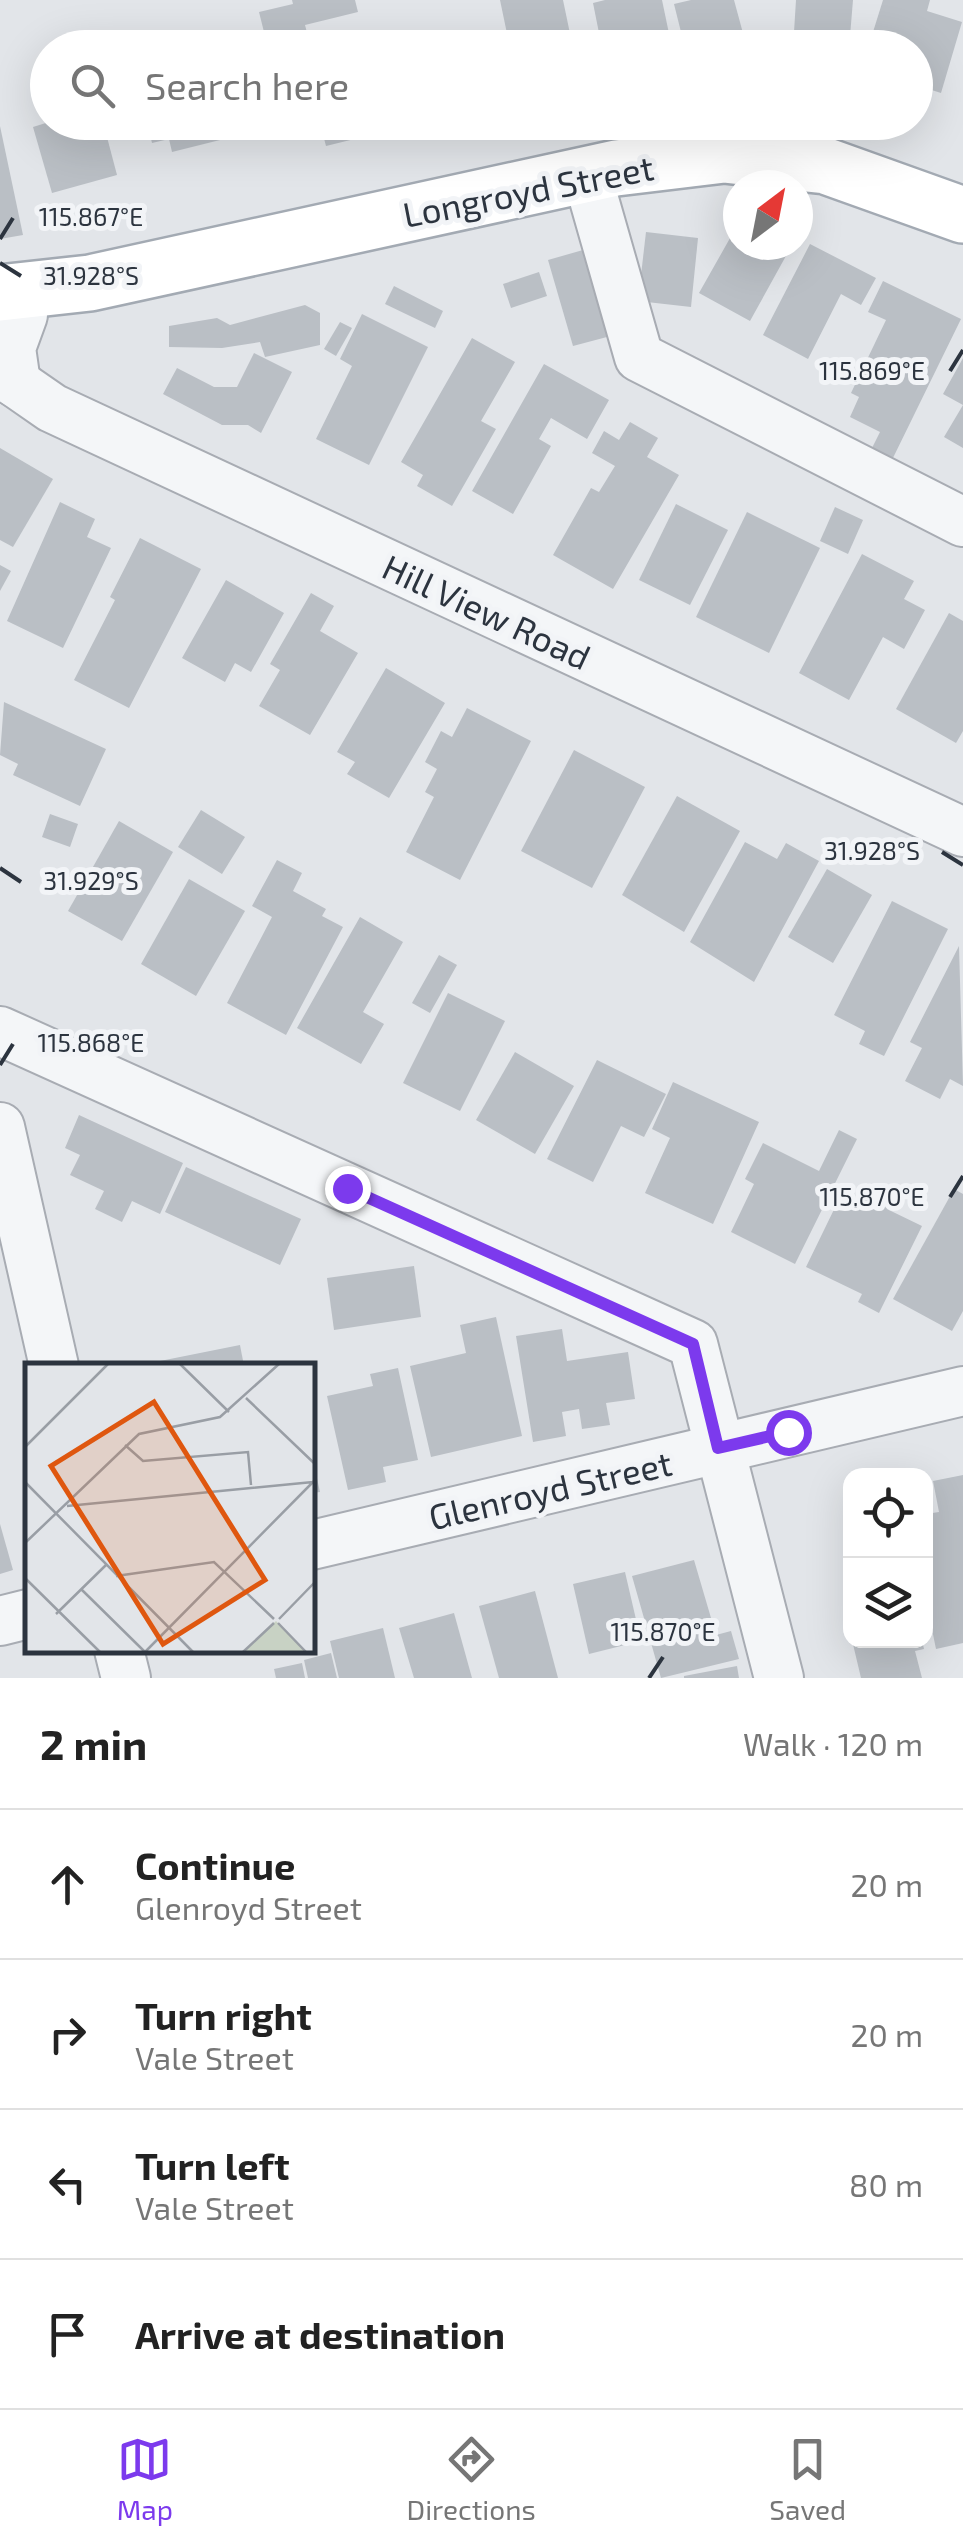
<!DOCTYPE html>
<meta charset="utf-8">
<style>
:root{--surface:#fff;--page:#f2f2f2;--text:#222;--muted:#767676;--line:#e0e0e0;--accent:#7c3aed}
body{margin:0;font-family:"Exo 2",sans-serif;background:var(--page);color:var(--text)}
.controls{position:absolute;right:30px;bottom:30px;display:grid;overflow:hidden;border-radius:20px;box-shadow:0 10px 40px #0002}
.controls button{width:90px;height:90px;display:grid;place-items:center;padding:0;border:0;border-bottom:2px solid var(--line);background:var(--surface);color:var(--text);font:50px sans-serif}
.compass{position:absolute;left:723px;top:170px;width:90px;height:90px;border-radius:50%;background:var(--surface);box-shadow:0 10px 40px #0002;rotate:32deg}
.stop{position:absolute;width:30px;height:30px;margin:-22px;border:8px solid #7c3aed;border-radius:50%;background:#fff}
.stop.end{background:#7c3aed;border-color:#fff;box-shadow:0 2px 10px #0008}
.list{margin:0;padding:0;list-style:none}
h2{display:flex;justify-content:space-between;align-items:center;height:130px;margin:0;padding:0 40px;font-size:42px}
h2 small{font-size:32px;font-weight:400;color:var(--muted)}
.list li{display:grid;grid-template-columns:65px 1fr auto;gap:30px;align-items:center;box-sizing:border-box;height:150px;padding:0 40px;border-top:2px solid var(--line)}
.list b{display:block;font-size:38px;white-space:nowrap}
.list p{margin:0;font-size:32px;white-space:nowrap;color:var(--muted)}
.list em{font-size:32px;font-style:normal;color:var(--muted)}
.icon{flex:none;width:55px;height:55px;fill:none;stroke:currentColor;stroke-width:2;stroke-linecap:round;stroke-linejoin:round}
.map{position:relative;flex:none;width:963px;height:1678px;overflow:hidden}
.search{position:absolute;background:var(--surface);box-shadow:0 10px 40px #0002;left:30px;right:30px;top:30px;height:110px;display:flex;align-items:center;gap:25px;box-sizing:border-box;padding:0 35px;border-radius:55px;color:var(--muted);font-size:38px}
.sheet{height:730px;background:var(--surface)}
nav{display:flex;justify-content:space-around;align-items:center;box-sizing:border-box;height:140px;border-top:2px solid var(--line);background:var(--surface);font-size:28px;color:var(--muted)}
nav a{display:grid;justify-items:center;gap:5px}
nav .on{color:var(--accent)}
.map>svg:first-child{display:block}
.building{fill:#babfc5}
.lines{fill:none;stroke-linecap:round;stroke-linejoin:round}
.minor-casing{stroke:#a8acb3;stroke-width:52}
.major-casing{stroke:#a3aab3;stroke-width:60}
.minor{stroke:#f4f6f8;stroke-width:48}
.major{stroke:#fff;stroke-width:55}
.route{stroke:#7c3aed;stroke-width:12}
.ticks{fill:none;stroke:#2c343f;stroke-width:4}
.labels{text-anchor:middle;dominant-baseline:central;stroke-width:10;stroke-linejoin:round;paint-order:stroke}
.street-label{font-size:35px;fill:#2c343f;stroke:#f2f4f7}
.inset-road{fill:none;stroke:#999ea5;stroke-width:2.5}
.view{fill:#df570f;fill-opacity:0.15;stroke:#df570f;stroke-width:5}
.inset-edge{fill:none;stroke:#2c343f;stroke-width:5}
.ticks-label{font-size:25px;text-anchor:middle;fill:#2c343f;stroke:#f2f4f7;stroke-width:10;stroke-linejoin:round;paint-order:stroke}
</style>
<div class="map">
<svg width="963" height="1678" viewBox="0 0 963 1678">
<rect width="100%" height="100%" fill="#e2e5e9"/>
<g class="building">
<polygon points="292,0 355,0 358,12 305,25 311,48 268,48 259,12 293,4"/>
<polygon points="500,0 563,0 573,48 510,48"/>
<polygon points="605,0 662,0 672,48 602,48 593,3"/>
<polygon points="691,0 734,0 747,48 685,48 674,4"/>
<polygon points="796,0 853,0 849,48 793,48"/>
<polygon points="883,0 930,0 927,11 962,22 941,93 916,85 916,48 868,48"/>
<polygon points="429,41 431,48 404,48 404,46"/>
<polygon points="49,122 103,122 117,175 52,193 33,127"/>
<polygon points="147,122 258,122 260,130 172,152 169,139 152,143"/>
<polygon points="286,122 385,122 387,131 326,146 321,127 289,135"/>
<polygon points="0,126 23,235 0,239"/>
<polygon points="738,224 738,245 792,245 750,321 699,293"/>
<polygon points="646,232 698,238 691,307 638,301"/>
<polygon points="810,244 876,278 861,305 841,294 808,359 763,335"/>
<polygon points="597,246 622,333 573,346 548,260"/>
<polygon points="539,272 547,296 511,308 503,284"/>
<polygon points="883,281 961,319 890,464 869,454 880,432 850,417 859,397 851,393 886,320 868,312"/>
<polygon points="394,286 443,311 435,328 385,304"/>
<polygon points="305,305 320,313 320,345 265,357 260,342 222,348 169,347 169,326 217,318 230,325"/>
<polygon points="362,314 428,347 369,465 316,439 352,366 340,359"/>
<polygon points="340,322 352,328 336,356 324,349"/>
<polygon points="472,338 515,362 481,421 496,429 452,506 417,486 423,475 401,462"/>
<polygon points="254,353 292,372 261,433 248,425 222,425 163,394 177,368 214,387 237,387"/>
<polygon points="963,358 963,448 944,437 963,405 943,394"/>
<polygon points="544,364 609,400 587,439 551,418 539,439 551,446 513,514 472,491"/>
<polygon points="630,422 658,438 647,457 679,475 613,589 553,555 591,488 599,492 615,466 592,453 604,431 619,440"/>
<polygon points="0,448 53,479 13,547 0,540"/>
<polygon points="60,502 95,519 87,537 111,548 63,648 7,621"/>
<polygon points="676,504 728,530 690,605 639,580"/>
<polygon points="835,507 863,520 848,554 820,541"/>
<polygon points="747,512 820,548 769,653 696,617"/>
<polygon points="140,538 201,569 129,708 74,680 115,600 110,597"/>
<polygon points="862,554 914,581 904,599 925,610 904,649 883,637 849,700 799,673"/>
<polygon points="0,565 11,571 0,591"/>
<polygon points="226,580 284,613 251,672 235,663 225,682 182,658"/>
<polygon points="311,593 334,606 320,631 358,653 310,735 259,706 280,670 270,664"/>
<polygon points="949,613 963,621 963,731 956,743 896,709"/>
<polygon points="386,668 445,703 389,798 347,774 355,762 337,752"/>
<polygon points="4,702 106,749 80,806 13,775 18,764 0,755"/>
<polygon points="467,708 531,741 460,880 406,852 434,797 425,792 437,769 425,762 441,731 452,737"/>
<polygon points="574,750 645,787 592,888 521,851"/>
<polygon points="677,796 740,831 684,932 622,895"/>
<polygon points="201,810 245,837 222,874 178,847"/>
<polygon points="50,814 78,824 70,847 42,837"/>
<polygon points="119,821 173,852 122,941 68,911"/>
<polygon points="745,842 777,859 786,843 819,861 754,982 690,942"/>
<polygon points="277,860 302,873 293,891 326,909 322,916 343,927 286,1035 227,1003 272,917 252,906"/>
<polygon points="827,869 872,895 833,963 788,937"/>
<polygon points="189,879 245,911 196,996 141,964"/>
<polygon points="892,901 948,929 884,1056 859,1044 865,1031 834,1015"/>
<polygon points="360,917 403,942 363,1012 384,1024 361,1064 297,1028"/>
<polygon points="959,946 963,1086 950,1079 940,1099 905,1081 922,1048 910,1042"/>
<polygon points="439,955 457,965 430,1013 412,1003"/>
<polygon points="448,993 505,1021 460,1111 403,1083"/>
<polygon points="515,1052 574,1086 535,1154 476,1120"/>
<polygon points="597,1060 666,1094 644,1137 621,1126 593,1182 547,1159"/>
<polygon points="673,1082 759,1122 713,1224 645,1193 670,1138 652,1129"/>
<polygon points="79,1115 183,1163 160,1214 132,1201 122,1222 95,1209 104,1191 70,1175 80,1155 65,1148"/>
<polygon points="839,1130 857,1139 795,1264 731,1232 754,1184 745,1179 763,1143 819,1171"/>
<polygon points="186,1167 301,1219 280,1265 165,1212"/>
<polygon points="867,1183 898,1198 891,1211 922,1226 879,1313 858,1302 862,1294 806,1267 843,1191 859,1199"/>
<polygon points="954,1189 963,1194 963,1311 952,1331 893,1299"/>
<polygon points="414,1266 421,1317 334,1330 327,1278"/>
<polygon points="496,1317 522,1436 431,1457 410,1366 466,1353 460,1325"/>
<polygon points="562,1329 567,1361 628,1352 635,1399 606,1403 610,1425 582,1429 579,1409 562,1412 566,1436 533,1442 516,1336"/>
<polygon points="240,1345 244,1366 145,1366 145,1364"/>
<polygon points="398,1368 418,1460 383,1467 386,1482 348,1490 327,1396 373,1386 370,1374"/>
<polygon points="314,1465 320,1492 312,1493 312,1466"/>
<polygon points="963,1475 963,1643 936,1649 926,1600 926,1589 933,1587 926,1554 926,1514 939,1512 933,1481"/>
<polygon points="0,1524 13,1570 0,1574"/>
<polygon points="694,1560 716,1635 731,1631 739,1659 661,1678 632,1576"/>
<polygon points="625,1572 641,1641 589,1654 573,1584"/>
<polygon points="535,1591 558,1678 499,1678 479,1606"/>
<polygon points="454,1613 472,1678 414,1678 399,1628"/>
<polygon points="383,1628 395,1678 339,1678 330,1641"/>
<polygon points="852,1640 922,1640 924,1649 915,1651 922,1678 861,1678"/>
<polygon points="331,1653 337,1678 308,1678 304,1660"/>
<polygon points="302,1663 305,1678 276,1678 274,1669"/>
<polygon points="737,1666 739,1678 684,1678 684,1676"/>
</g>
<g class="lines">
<defs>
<g id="minor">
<polyline points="587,175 639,357 963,522"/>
<polyline points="0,372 52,408 963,832"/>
<polyline points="16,383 11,348 23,315"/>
<polyline points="0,1031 693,1344 779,1678"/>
<polyline points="0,1127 54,1366"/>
<polyline points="312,1545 963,1391"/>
<polyline points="0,1621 28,1614"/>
<polyline points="119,1650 126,1678"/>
</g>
<polyline id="major" points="0,293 90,283 616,168 724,155 826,166 963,215"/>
</defs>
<use href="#minor" class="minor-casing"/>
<use href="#major" class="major-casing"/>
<use href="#minor" class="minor"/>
<use href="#major" class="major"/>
</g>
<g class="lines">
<polyline class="route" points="347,1188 693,1344 718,1448 788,1432"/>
</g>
<path class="ticks" d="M0 239 13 218M0 263 21 276M950 371 963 350M942 852 963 865M0 868 21 882M0 1065 13 1044M950 1197 963 1176M649 1678 663 1657"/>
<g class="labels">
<g class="street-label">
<text transform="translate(528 190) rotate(-11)">Longroyd Street</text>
<text transform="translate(487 611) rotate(25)">Hill View Road</text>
<text transform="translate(550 1489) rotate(-13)">Glenroyd Street</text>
</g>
</g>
<g transform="translate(25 1363)">
<rect width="290" height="290" fill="#e2e5e9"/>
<path d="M251 258 281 289H218Z" fill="#c8d2c4"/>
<path class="inset-road" d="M155 1 204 49M221 35 290 101M100 82 118 98 223 89 226 122M0 84 83 1M0 119 168 289M42 143 288 119M0 180 114 71 195 54 254 1M91 213 189 199 249 256M0 215 75 289M56 226 120 289M31 251 81 202M254 256 290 219M253 260 281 289M120 289 289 118M218 289 249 260"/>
<path class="view" d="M129 39 240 217 138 281 26 103Z"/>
<rect width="290" height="290" class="inset-edge"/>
</g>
<g class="ticks-label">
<text x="91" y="226">115.867°E</text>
<text x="91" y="285">31.928°S</text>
<text x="872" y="380">115.869°E</text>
<text x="872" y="860">31.928°S</text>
<text x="91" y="890">31.929°S</text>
<text x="91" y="1052">115.868°E</text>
<text x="872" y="1206">115.870°E</text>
<text x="663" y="1641">115.870°E</text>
</g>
</svg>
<div class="controls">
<button><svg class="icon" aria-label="locate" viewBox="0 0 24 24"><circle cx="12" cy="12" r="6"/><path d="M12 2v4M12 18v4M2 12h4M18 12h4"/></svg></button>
<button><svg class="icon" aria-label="layers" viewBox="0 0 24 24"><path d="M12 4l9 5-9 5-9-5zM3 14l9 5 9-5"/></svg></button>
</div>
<svg class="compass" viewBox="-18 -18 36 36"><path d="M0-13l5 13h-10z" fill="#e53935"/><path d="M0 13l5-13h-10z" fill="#767676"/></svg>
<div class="stop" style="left:788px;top:1432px"></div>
<div class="stop end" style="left:347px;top:1188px"></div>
<div class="search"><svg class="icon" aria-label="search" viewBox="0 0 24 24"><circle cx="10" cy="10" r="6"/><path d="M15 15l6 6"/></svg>Search here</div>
</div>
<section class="sheet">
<h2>2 min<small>Walk · 120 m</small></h2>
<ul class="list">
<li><svg class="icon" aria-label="ahead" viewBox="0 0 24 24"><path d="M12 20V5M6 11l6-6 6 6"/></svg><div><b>Continue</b><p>Glenroyd Street</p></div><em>20 m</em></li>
<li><svg class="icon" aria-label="right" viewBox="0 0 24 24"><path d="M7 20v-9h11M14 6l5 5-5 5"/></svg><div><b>Turn right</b><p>Vale Street</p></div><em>20 m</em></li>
<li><svg class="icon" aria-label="left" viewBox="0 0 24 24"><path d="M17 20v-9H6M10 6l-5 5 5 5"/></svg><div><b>Turn left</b><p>Vale Street</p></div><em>80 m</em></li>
<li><svg class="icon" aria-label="arrive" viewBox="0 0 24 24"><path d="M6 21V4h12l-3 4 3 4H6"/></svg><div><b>Arrive at destination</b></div></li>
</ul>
</section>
<nav>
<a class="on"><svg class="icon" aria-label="map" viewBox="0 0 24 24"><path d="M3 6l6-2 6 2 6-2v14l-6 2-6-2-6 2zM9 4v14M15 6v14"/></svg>Map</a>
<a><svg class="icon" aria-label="directions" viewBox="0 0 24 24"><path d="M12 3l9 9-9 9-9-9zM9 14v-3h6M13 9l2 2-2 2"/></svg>Directions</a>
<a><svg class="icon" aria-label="saved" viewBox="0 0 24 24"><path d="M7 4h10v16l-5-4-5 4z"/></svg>Saved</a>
</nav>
